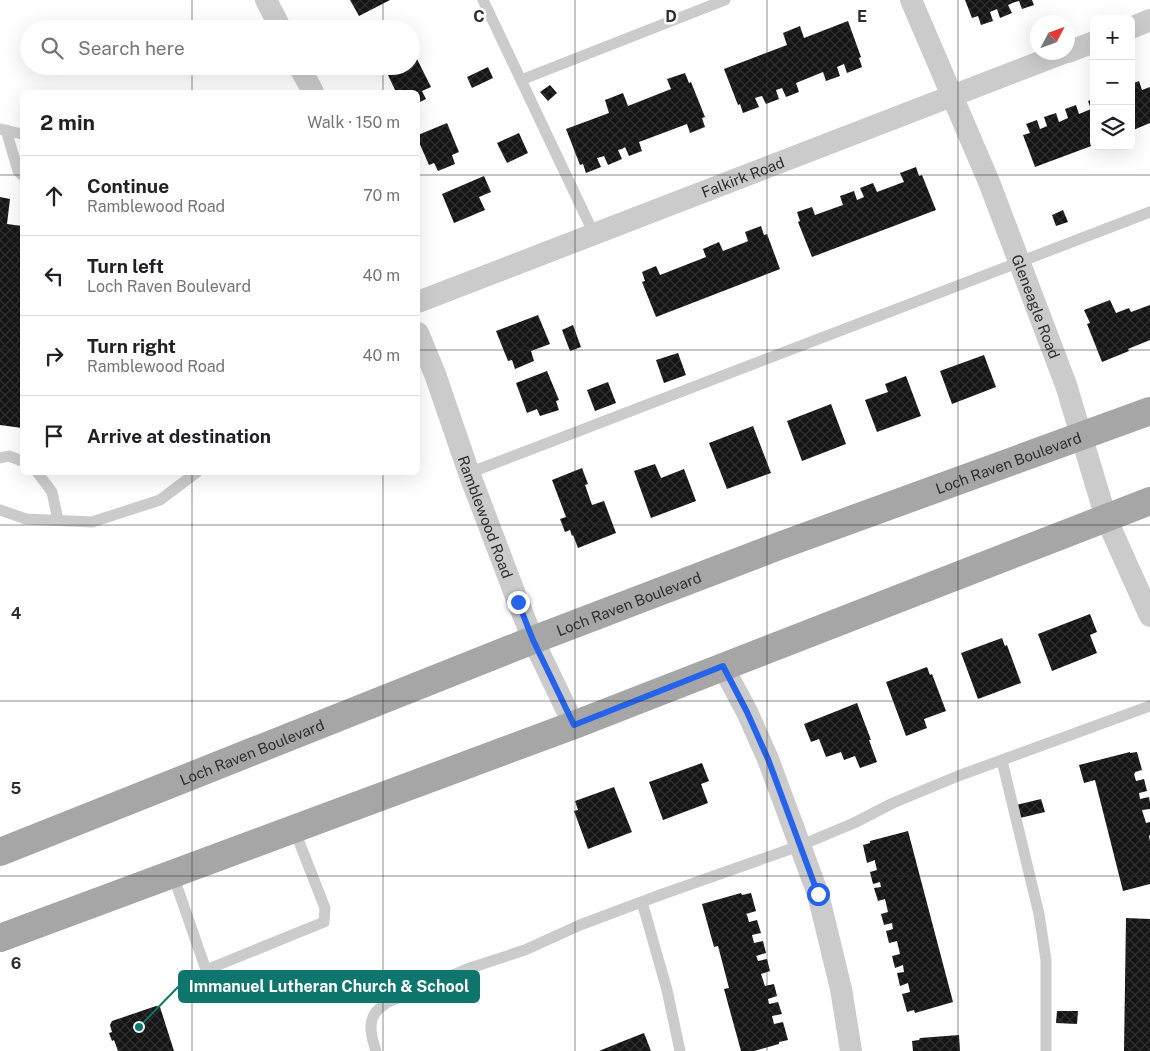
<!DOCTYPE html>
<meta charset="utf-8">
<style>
:root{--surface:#fff;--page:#f6f6f6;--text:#202124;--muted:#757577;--line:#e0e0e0}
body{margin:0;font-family:"Public Sans",sans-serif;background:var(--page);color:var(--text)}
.controls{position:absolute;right:15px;top:15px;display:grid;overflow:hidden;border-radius:8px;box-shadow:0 5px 20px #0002}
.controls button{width:45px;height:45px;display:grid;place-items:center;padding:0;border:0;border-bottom:1px solid var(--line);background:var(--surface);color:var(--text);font:25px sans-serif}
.compass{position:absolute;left:1030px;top:15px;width:45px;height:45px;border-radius:50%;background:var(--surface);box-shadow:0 5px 20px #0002;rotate:49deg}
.stop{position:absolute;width:15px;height:15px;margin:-11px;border:4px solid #2563eb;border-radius:50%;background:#fff}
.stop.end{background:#2563eb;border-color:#fff;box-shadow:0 1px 5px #0008}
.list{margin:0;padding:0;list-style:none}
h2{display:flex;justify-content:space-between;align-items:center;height:65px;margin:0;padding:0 20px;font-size:21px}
h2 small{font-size:16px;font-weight:400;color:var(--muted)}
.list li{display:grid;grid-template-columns:32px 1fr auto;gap:15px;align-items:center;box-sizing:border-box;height:80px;padding:0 20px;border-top:1px solid var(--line)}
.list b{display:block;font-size:19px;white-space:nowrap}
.list p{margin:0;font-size:16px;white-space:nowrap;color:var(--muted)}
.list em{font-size:16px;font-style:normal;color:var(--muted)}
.icon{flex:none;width:28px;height:28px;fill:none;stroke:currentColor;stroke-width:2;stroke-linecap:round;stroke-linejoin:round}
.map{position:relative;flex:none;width:1150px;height:1051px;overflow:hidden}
.search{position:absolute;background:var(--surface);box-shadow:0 5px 20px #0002;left:20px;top:20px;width:400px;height:55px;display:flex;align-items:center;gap:12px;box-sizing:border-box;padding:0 18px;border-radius:28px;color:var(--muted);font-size:19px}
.panel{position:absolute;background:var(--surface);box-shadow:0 5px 20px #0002;left:20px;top:90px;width:400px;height:385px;border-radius:8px}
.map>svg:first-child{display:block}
.building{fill:url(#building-cross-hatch)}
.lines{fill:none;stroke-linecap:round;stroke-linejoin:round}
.service{stroke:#cbcbcb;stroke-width:11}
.minor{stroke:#cbcbcb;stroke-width:22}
.primary{stroke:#a6a6a6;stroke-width:28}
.route{stroke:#2563eb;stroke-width:6}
.grid{fill:none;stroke:#2e2e2e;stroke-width:1;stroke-opacity:0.55}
.labels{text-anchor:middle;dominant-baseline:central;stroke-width:5;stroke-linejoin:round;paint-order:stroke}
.street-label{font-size:15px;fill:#2e2e2e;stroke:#fff}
.grid-label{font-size:16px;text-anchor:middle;font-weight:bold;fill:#2e2e2e;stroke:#fff;stroke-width:5;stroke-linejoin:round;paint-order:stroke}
.leader{fill:none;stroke:#0f766e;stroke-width:2}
.callout-dot{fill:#0f766e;stroke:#fff;stroke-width:2}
.callout{fill:#0f766e;stroke:#0f766e;stroke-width:2}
.callout-label{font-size:16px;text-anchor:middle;font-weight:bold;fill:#fff}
</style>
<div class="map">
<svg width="1150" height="1051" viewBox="0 0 1150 1051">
<defs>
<pattern id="building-cross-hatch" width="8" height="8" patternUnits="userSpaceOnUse" patternTransform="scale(1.25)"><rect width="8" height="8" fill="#151515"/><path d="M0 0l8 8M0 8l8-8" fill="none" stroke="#2f2f2f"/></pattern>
</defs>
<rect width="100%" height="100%" fill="#fff"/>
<g class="building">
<polygon points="350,0 390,0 359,16"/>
<polygon points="965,0 1032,0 1034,5 1022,9 1019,1 1015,2 1008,5 1012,13 1000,18 997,9 990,12 993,21 981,25 978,16 972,18"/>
<polygon points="848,21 861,57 859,58 862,67 847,73 844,64 837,67 840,76 826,81 823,72 796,83 799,92 786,97 782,88 776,90 779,99 766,104 762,96 758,97 755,98 759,107 743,113 740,104 738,105 724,69 787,45 783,33 800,26 804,38"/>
<polygon points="417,59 431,87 422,91 426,99 418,103 418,92 396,92 387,73 401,66 411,66 411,62"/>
<polygon points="488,67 493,78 472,88 467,77"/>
<polygon points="685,73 689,83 691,82 705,117 702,118 705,127 690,133 687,124 639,142 642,151 629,156 625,147 622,149 618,150 622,159 608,165 604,156 601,157 597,158 601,167 586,173 583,164 580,165 566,129 609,113 605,100 623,93 628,106 671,89 667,79"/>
<polygon points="1139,81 1142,90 1150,87 1150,123 1131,131 1131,94 1133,93 1131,90 1131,84"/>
<polygon points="550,85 557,93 548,101 540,92"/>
<polygon points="1094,98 1094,145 1035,167 1023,135 1030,133 1026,124 1037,120 1040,129 1045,127 1047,126 1044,117 1056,113 1059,122 1068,118 1065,109 1076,105 1079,114 1091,109 1088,101"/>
<polygon points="447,123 459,152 452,155 455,164 438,171 434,163 429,165 418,140 418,135"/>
<polygon points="519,133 528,153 507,163 497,143"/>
<polygon points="916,167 919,176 922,175 936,210 812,257 798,222 800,221 797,212 812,207 815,215 840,206 843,205 840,196 854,191 857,200 864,197 860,188 873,183 877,192 901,183 904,182 900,173"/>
<polygon points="484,176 491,192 479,197 485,210 454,223 442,194"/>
<polygon points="0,197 10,199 7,224 22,226 22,428 0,425"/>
<polygon points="1063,210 1068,222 1056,226 1052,215"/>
<polygon points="761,226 764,235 767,234 780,269 656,317 642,282 645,281 642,272 656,266 660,275 706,257 703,249 719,242 723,251 746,242 748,241 745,232"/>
<polygon points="1110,300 1116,313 1129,308 1131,312 1150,305 1150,340 1128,349 1129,351 1102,362 1087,324 1090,323 1084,310"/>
<polygon points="538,315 550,344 531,351 534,361 515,369 512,360 508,361 496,331"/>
<polygon points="573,325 581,347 570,351 562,330"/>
<polygon points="678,353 686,375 664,383 656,360"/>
<polygon points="984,355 996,387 952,404 940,371"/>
<polygon points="547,371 559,400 556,401 559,410 540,416 537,409 527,413 516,383"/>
<polygon points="906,376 921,416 877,432 865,400 888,392 885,384"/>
<polygon points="608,382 616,403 595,411 587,390"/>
<polygon points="831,404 846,444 802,461 787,421"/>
<polygon points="753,426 771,473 727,489 709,443"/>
<polygon points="655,464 661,478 684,469 696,501 651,518 634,471"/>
<polygon points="582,468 588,484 585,485 592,505 604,501 616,533 578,548 573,535 572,536 570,530 565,532 560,519 566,517 552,480"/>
<polygon points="1090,614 1097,632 1090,635 1097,653 1052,671 1038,634"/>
<polygon points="1002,638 1005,646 1007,645 1021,683 978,699 961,653"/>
<polygon points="927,667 930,675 932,674 946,711 924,719 927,728 906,736 886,682"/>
<polygon points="857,703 871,740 869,740 877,762 860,768 855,756 844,760 841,752 826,757 819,739 811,742 804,724"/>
<polygon points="1130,752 1130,753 1137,752 1142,770 1135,772 1135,773 1134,774 1136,781 1144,779 1147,791 1139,793 1140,799 1149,797 1150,803 1150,809 1142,810 1146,823 1150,822 1150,835 1149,836 1150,841 1150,884 1123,891 1095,780 1084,783 1079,765"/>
<polygon points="702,763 709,781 701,784 708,803 663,820 649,782"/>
<polygon points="614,787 632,832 588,849 574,811 578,810 575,801"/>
<polygon points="1041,799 1045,812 1020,818 1016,805"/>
<polygon points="908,831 953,1002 915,1013 914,1010 907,1012 902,994 910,992 908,983 900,986 897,973 904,972 903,965 895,968 892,956 900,954 897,941 889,943 886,931 893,929 892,923 884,925 881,914 888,912 885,899 878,901 874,888 881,887 880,882 873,884 870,872 877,870 875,862 875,860 867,863 863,845 870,843 870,841"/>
<polygon points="741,893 742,895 751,893 756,911 746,914 747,915 749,922 757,920 761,933 752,935 754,943 763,941 766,953 756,956 757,958 758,961 767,959 770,971 761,974 765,986 774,984 777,996 768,999 769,1004 778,1002 782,1014 772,1016 774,1024 783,1022 788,1040 779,1042 779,1044 754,1051 741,1051 724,989 729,988 718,946 714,947 702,904"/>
<polygon points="1126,918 1150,919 1150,1051 1124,1051"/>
<polygon points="156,1006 160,1007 174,1051 118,1051 114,1040 112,1041 109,1033 112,1032 110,1025 112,1021"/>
<polygon points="1057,1011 1078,1011 1077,1024 1056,1023"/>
<polygon points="644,1033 651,1051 599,1051 621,1042"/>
<polygon points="959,1035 960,1051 913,1051 912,1041 919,1040 920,1038"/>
</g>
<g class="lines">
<g class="service">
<polyline points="483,0 594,234"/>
<polyline points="521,80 725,0"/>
<polyline points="0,129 22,134"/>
<polyline points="6,130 18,171 22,175"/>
<polyline points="0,458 9,456 22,461"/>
<polyline points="37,472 52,492 58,520"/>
<polyline points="469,473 1150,212"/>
<polyline points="0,510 26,519 92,522 160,500 197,472"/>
<polyline points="1002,761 1039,914 1046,960 1046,1051"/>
<polyline points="173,875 206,970 324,922 325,908 294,829"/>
<polyline points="642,902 667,990 680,1051"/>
<path d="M376 1051C372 1039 367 1023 376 1012 379 1008 383 1006 386 1003L467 969 525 950 580 925 660 895 799 846 854 823 893 803 958 776 1150 706"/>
</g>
<g class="minor">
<polyline points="266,0 281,29"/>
<path id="s1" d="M911 0 989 182 1066 385 1106 518 1150 616"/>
<polyline points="1131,28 1150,20"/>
<polyline points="1068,52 1094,42"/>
<polyline points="299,66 313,92"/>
<path id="s2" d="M418 302 1066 52"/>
<path id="s3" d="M418 333 435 374 469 473 518 602 533 640 574 725"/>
<polyline points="723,667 747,712 768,759 818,894 841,989 851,1051"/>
</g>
<g class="primary">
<path id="s4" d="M0 852 533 640 779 546 1150 411"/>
<polyline points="0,938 574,725 723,667 1150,501"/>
</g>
</g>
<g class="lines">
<polyline class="route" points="518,602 533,640 574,725 723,666 747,712 768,759 818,894"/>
</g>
<path class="grid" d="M192 0V29M383 0V29M575 0V1051M767 0V1051M958 0V1051M192 66V92M383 66V92M0 175H22M418 175H1150M0 350H22M418 350H1150M192 472V1051M383 472V1051M0 525H1150M0 701H1150M0 876H1150"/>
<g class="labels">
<g class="street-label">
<text stroke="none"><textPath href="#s2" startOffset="348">Falkirk Road</textPath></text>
<text stroke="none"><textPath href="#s1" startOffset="331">Gleneagle Road</textPath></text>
<text stroke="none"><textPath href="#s4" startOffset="1081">Loch Raven Boulevard</textPath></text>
<text stroke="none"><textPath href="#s3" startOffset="196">Ramblewood Road</textPath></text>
<text stroke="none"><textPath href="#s4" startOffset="676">Loch Raven Boulevard</textPath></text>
<text stroke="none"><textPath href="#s4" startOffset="271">Loch Raven Boulevard</textPath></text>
</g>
</g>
<g class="grid-label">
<text x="479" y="22">C</text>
<text x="671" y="22">D</text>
<text x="862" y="22">E</text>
<text x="16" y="619">4</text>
<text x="16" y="794">5</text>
<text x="16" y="969">6</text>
</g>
<path class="leader" d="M139 1027L179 986"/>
<circle class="callout-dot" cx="139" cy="1027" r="5"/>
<rect class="callout" x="179" y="971" width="300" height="31" rx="5"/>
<g class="callout-label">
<text x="329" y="992">Immanuel Lutheran Church &amp; School</text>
</g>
</svg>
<div class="controls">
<button>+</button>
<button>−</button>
<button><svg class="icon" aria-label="layers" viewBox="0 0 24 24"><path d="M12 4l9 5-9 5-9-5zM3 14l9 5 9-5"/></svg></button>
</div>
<svg class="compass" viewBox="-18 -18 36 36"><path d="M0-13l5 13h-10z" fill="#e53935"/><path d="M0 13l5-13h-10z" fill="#757577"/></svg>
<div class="stop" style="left:818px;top:894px"></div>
<div class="stop end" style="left:518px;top:602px"></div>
<div class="search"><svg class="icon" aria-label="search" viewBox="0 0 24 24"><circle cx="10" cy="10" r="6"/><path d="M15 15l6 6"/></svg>Search here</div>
<section class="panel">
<h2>2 min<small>Walk · 150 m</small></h2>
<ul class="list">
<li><svg class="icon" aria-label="ahead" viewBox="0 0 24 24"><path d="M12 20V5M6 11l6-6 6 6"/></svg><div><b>Continue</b><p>Ramblewood Road</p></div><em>70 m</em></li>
<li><svg class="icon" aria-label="left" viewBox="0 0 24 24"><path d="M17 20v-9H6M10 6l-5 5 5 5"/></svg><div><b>Turn left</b><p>Loch Raven Boulevard</p></div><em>40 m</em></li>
<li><svg class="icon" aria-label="right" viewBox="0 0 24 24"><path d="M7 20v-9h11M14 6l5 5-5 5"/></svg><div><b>Turn right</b><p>Ramblewood Road</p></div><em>40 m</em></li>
<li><svg class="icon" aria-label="arrive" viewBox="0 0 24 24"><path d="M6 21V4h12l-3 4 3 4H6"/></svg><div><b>Arrive at destination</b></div></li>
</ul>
</section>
</div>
